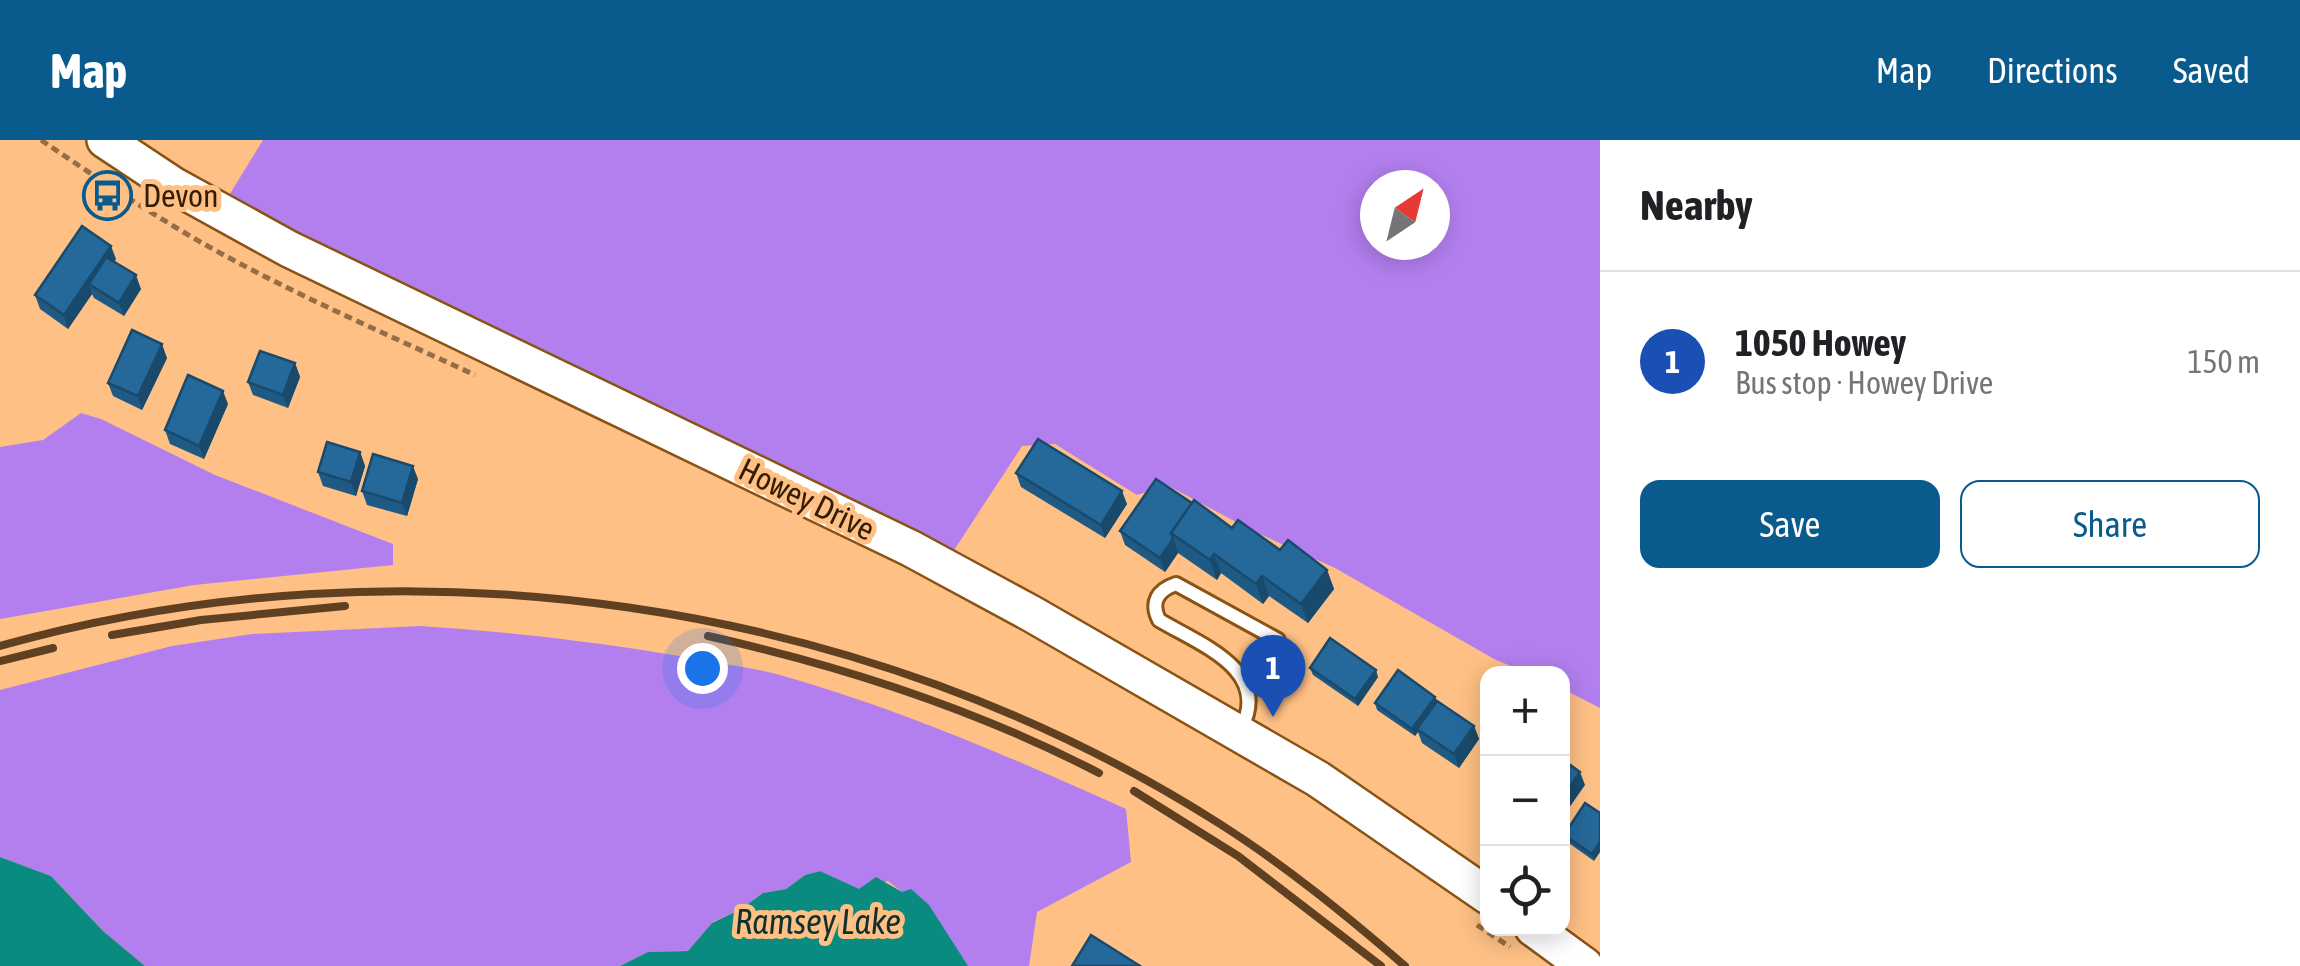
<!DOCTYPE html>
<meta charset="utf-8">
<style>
:root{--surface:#fff;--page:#f6f6f6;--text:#202124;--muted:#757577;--line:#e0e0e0;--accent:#095b8e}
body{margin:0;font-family:"Asap Condensed",sans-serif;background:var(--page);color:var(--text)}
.controls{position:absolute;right:30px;bottom:30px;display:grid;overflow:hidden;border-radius:20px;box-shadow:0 5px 25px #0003}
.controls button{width:90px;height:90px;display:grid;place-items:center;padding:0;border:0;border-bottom:2px solid var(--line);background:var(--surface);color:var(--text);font:50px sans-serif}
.compass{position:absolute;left:1360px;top:30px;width:90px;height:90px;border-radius:50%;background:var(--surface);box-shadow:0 5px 25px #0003;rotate:35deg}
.you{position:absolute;left:702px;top:528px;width:35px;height:35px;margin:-25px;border:8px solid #fff;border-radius:50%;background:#1a73e8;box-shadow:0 0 0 15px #1a73e833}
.badge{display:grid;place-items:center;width:65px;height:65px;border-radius:50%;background:var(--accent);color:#fff;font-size:32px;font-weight:700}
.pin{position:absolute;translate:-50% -82px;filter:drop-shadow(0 2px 5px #0008)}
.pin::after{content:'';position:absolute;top:52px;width:35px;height:30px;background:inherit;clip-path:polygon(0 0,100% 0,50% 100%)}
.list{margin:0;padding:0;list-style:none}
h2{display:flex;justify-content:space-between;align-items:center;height:130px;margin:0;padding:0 40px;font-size:42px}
h2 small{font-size:32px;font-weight:400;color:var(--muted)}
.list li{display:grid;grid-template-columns:65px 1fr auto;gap:30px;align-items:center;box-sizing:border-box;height:180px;padding:0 40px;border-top:2px solid var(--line)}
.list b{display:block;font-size:38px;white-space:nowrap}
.list p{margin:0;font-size:32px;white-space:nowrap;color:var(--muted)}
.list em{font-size:32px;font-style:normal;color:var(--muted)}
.actions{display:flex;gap:20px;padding:30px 40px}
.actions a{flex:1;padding:22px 0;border:2px solid var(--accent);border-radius:20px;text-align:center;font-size:35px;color:var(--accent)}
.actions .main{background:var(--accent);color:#fff}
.icon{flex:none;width:55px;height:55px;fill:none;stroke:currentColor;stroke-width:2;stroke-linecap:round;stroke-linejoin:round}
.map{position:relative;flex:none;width:1600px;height:826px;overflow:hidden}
header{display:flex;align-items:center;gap:60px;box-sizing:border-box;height:140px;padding:0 50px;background:var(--accent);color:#fff}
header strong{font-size:48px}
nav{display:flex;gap:55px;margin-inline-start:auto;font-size:35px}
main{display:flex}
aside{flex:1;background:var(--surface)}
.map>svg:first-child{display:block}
.forest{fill:#b37fef;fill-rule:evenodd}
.water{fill:#098b7f}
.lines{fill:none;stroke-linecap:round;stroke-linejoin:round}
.service-casing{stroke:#8a5313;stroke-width:18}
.secondary-casing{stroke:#8a5313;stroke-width:40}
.path{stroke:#976d44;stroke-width:5;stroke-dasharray:8 5;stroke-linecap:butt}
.service{stroke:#fff;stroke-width:12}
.secondary{stroke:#fff;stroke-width:35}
.rail{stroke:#5f4020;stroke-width:8}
.wall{fill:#1f5a84}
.shaded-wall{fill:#194a6c}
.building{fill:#24699a;stroke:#194a6c;stroke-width:2.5}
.labels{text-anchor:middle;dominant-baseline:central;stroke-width:10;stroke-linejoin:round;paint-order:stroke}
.poi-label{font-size:32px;fill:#331c04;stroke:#fec085;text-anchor:start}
.street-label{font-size:32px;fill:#331c04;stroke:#fec085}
.water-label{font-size:35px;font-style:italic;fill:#10312d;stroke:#fec085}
</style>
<header>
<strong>Map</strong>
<nav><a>Map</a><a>Directions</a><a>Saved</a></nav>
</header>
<main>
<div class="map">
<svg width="1600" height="826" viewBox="0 0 1600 826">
<rect width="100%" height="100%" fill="#fec085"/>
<g class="forest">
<path d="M263 0H1600V568L1563 549 1562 534 1527 533 1494 519 1335 428 1253 391 1167 345 1137 355 1055 304 1022 306 945 424 220 70ZM1375 45H1435V105H1375Z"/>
<polygon points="81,273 101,279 215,335 393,404 393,425 194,445 0,479 0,307 43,300"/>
<path d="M420 486C511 492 601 502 691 518 720 524 751 527 780 535 900 569 1013 618 1126 669L1131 722 1037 772 1029 826H968L902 752 888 741 859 750 820 731 805 735 786 749 763 753 741 769 713 782 688 811 648 812 620 826H145L103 791 51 736 0 717V550L172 506 252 494Z"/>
</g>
<g class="water">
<polygon points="0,717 51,736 103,791 145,826 0,826"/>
<polygon points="820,731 859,749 876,737 902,752 911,749 929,765 968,826 620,826 648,812 688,811 712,783 741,769 763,753 786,749 805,735"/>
</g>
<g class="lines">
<defs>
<path id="service" d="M1241 589C1272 530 1201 505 1159 480 1150 462 1158 450 1176 444L1278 500"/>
<g id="secondary">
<polyline points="105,0 173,45 289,109 910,408 1032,474 1318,639 1488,756"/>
<polyline points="1533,788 1585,826"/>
</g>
</defs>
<use href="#service" class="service-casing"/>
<use href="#secondary" class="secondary-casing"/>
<g class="path">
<path d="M41 0C94 36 148 72 204 104 291 153 384 193 475 235"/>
<polyline points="1477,785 1510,807"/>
</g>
<use href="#service" class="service"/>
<use href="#secondary" class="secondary"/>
<g class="rail">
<polyline points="112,495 201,480 345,466"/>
<path d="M708 496C843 526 976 569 1099 633"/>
<path d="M0 506C405 392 865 458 1220 684 1286 726 1346 775 1405 826"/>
<polyline points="0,521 53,508"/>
<polyline points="1134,651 1238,716 1381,826"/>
</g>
</g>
<g class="wall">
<polygon points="116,119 114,122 141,149 124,176 94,158 92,154 68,189 40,169 35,155"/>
<polygon points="167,218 142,270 113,256 108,243"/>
<polygon points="295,223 300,237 288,268 253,255 248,242"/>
<polygon points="228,264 204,319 170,304 165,290"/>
<polygon points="360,312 365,326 356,356 323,346 318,332"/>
<polygon points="1016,333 1127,364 1105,398 1021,347"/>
<polygon points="418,339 407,376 367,365 362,351"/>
<polygon points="1192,363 1232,388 1327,430 1334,449 1308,483 1269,456 1263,464 1221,433 1217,440 1178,413 1165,432 1125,405 1120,391"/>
<polygon points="1310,528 1378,537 1358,566 1313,535"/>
<polygon points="1435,557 1437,561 1474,586 1479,599 1459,628 1422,603 1418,592 1415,596 1377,570 1375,563"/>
<polygon points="1585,663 1594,721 1566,701 1564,695"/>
</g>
<g class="shaded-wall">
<polygon points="111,106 116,119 96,148 89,144 92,154 68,189 64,175"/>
<polygon points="136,135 141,149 124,176 119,163"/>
<polygon points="162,204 167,218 142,270 138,256"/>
<polygon points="295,223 300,237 288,268 283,255"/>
<polygon points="223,251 228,264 204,319 199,306"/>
<polygon points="360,312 365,326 356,356 351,342"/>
<polygon points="413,326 418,339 407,376 402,363"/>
<polygon points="1122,351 1127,364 1105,398 1101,385"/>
<polygon points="1173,399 1178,413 1165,432 1160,418"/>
<polygon points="1214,414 1221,433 1217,440 1210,420"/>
<polygon points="1327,430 1334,449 1308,483 1301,464"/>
<polygon points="1262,436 1269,456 1263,464 1256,444"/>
<polygon points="1376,530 1378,537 1358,566 1355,559"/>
<polygon points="1435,557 1438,564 1415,596 1412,589"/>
<polygon points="1474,586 1479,599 1459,628 1454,614"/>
<polygon points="1580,632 1585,645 1562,678 1562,658"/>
<polygon points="1600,702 1600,712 1594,721 1592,714"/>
</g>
<g class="building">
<polygon points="82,86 111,106 64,175 35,155"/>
<polygon points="106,117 136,135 119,163 89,144"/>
<polygon points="132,190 162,204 138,256 108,243"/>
<polygon points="260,211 295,223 283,255 248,242"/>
<polygon points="188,235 223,251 199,306 165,290"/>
<polygon points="1038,299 1122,351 1101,385 1016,333"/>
<polygon points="327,302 360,312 351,342 318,332"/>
<polygon points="373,314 413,326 402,363 362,351"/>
<polygon points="1156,339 1192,363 1171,393 1173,399 1160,418 1120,391"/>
<polygon points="1194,360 1232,388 1238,380 1280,410 1288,400 1327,430 1301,464 1262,436 1256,444 1214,414 1210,420 1171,393"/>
<polygon points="1330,498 1376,530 1355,559 1310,528"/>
<polygon points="1398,530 1435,557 1412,589 1375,563"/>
<polygon points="1437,561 1474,586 1454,614 1417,589"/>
<polygon points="1562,619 1580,632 1562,658"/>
<polygon points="1585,663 1600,673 1600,702 1592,714 1564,695"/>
<polygon points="1091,795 1140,826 1072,826"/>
</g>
<defs>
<symbol id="bus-ring" viewBox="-11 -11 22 22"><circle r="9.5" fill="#fec085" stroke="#095b8e" stroke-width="1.5"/><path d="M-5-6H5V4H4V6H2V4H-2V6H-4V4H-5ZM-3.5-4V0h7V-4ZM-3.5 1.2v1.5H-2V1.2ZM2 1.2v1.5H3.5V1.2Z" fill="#095b8e"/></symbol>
</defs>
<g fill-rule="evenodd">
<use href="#bus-ring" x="80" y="28" width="55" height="55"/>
</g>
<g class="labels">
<g class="poi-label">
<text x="143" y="55">Devon</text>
</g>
<g class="street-label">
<text transform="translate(807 359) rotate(26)">Howey Drive</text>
</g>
<g class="water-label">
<text x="818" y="781">Ramsey Lake</text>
</g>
</g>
</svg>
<div class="controls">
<button>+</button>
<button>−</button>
<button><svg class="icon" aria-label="locate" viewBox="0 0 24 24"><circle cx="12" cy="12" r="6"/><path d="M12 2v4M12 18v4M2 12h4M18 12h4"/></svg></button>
</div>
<svg class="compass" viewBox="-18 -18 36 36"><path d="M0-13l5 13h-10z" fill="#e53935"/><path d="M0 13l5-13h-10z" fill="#757577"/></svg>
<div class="you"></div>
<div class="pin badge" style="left:1273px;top:577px;background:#1a4fb4">1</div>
</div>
<aside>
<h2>Nearby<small></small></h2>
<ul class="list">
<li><span class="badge" style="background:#1a4fb4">1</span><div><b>1050 Howey</b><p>Bus stop · Howey Drive</p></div><em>150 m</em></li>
</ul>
<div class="actions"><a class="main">Save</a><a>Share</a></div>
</aside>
</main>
